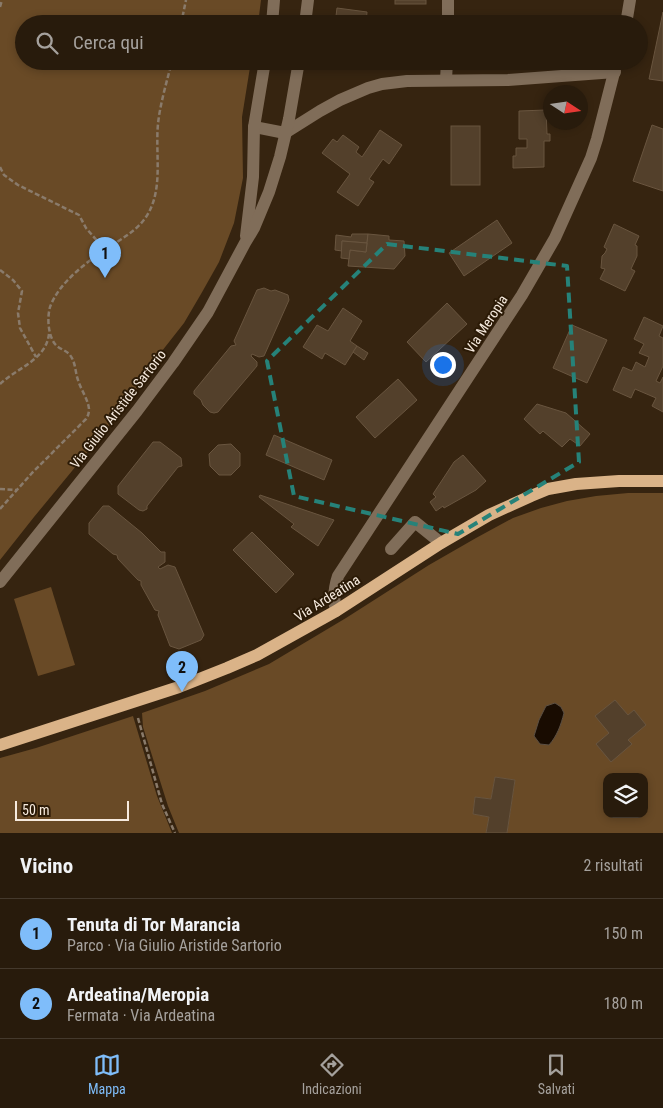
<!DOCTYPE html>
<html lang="it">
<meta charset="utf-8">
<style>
:root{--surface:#281b0c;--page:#34281a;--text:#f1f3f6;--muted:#a5a19d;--line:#44392d;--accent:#7fbdfa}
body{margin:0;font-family:"Roboto Condensed",sans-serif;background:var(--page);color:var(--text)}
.controls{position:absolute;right:15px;bottom:15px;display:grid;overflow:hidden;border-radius:10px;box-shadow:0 2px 8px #0003}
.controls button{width:45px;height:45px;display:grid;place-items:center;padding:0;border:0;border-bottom:1px solid var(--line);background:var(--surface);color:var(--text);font:25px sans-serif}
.compass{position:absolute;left:543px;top:85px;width:45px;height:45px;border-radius:50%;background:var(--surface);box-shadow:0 2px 8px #0003;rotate:102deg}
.scale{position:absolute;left:15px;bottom:12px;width:114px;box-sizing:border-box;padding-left:5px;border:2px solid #f6eade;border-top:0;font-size:14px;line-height:18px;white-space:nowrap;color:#f6eade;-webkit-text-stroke:4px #2b1a06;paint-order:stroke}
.you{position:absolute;left:442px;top:364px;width:18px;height:18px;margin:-12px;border:4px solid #fff;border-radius:50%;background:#1a73e8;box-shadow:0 0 0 8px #1a73e833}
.badge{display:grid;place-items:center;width:32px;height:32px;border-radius:50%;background:var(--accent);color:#111;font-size:16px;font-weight:700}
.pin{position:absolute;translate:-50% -41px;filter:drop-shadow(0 1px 2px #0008)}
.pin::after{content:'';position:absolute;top:26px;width:18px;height:15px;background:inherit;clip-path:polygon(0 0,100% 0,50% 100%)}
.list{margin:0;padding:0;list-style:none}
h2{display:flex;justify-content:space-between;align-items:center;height:65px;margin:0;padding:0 20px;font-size:21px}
h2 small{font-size:16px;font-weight:400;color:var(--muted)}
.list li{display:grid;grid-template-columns:32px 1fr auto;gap:15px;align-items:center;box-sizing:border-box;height:70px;padding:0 20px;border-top:1px solid var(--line)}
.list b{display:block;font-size:19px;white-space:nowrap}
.list p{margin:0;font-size:16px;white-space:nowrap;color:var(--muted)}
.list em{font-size:16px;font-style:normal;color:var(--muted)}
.icon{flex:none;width:28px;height:28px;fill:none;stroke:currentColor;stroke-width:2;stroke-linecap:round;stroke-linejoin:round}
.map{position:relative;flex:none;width:663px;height:833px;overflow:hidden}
.search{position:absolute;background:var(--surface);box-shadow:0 2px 8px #0003;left:15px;right:15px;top:15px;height:55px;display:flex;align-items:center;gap:12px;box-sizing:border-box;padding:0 18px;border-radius:28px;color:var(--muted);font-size:19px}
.sheet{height:205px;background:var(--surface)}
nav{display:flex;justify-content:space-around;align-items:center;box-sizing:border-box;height:70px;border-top:1px solid var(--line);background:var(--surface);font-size:14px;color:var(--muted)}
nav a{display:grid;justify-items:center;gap:2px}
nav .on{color:var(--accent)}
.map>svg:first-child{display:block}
.green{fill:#694a26;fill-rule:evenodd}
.water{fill:#190c01;stroke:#5b4f43}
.building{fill:#53402b;stroke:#69553f}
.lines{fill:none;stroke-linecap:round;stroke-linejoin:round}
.path{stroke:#8a7b6b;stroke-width:2.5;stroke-dasharray:5 2.5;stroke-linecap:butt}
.minor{stroke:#806d59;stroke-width:12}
.major{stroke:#dab388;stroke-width:12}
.marked{fill:none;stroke:#268279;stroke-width:4;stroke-dasharray:10 6;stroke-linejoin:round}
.labels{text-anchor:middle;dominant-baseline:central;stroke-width:4;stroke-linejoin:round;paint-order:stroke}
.street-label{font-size:14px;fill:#f6eade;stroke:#2b1a06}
</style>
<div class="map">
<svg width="663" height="833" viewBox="0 0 663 833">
<rect width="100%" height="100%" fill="#362410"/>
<g class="green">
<polygon points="0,0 261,0 258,24 24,24 24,61 251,61 242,117 243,178 234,223 219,262 201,294 184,323 162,351 124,408 34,517 0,560"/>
<path d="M628 493H663V833H507L515 780 495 777 491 799 475 797 473 814 489 817 486 833H179L168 806 143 727 142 713 205 691 269 664 346 618 429 565 476 538 513 518 541 508 567 501 596 496ZM607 777H644V814H607Z"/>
<polygon points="51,587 75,665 38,676 14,599"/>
<polygon points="133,716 157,796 172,833 0,833 0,758 36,748"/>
</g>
<path class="water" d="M555 703 561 707 564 713C561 725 557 736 549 745L540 744 534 736 539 720 546 706Z"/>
<g class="building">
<rect x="395" y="0" width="31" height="4"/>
<polygon points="337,8 367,12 366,24 335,24"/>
<polygon points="663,12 663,81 649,79"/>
<polygon points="475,17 575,18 574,24 512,22 512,24 475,24"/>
<polygon points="394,21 424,22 424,24 394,24"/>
<polygon points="546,110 547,134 550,134 550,141 544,141 544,167 513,168 513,156 516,156 516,148 527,148 527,139 519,139 519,111"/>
<polygon points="652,125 663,129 663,191 633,181"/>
<rect x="451" y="126" width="29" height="59"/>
<polygon points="380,130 402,145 389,164 383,159 369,179 374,182 358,206 337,192 350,174 322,153 333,139 337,142 343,135 359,147 356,152 362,157"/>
<polygon points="497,220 512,243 464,276 449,253"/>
<polygon points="614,224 639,236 635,245 637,246 637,256 631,269 635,271 625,291 600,279 605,269 601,268 602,256 605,253 607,249 604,247"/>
<polygon points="352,234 368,234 367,243 342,241 342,251 335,250 336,235 351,237"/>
<polygon points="368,234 389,236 389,240 404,241 405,256 394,269 348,266 350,250 366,252"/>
<polygon points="342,241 367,243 366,252 350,250 349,259 341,258"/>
<polygon points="264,288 271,291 275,290 288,295 289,300 264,356 259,357 252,354 251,356 257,362 257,366 218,412 214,413 210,412 203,405 201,400 194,394 194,391 231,346 236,345 234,341 257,290"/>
<polygon points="447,303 467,324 426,362 407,342"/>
<polygon points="343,308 362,321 350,341 357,346 345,365 325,353 322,359 303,347 317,325 328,331"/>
<polygon points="644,317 663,326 659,336 663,338 663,366 656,381 660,383 663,377 663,412 652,406 656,398 635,389 631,398 613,390 623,367 632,371 636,362 645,367 649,357 639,353 644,344 634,339"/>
<polygon points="572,325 607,340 587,383 553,368"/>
<polygon points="357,346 368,353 364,360 353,352"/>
<polygon points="398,379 417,400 375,438 356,417"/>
<polygon points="537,404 566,413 590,434 580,446 570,439 562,447 543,431 540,434 524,419"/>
<polygon points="274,435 332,460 324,480 266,455"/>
<polygon points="153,442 160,442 181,458 182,466 178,467 147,506 147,509 143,511 139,510 118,494 118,486"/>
<polygon points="231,444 240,453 240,466 231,475 219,475 210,466 209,454 218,445"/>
<polygon points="463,455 486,481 476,490 444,508 443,506 436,511 430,502 436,497 433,494 454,462"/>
<polygon points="260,495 334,520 318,546 291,527 294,524 259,497"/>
<polygon points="103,506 109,506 142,533 161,552 165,552 165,562 158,567 160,569 168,565 175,567 204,635 201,640 179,649 170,646 158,615 159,611 155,610 141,585 141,581 138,580 118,559 117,555 113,554 89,534 89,523"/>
<polygon points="252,532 294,574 276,593 233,550"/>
<polygon points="615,700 628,715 634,710 646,725 628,740 632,744 611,762 596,744 609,733 595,716"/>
<polygon points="495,777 515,780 507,833 486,833 489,817 473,814 475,797 491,799"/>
</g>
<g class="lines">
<g class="path">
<polyline points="0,7 2,0"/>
<polyline points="181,24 186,0"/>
<polyline points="0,167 4,175 18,185 79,215 86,228 105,250"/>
<polyline points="0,270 13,280 22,291 18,313 20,328 36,357"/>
<path d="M0 384C17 368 46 360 49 334"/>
<polyline points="0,489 16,490"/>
<path d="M0 509 32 473 86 419C88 416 89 413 89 409 88 399 81 390 78 380 75 372 76 363 70 355 66 350 59 349 55 344 48 335 47 318 50 307 60 280 91 259 114 244 126 236 138 229 146 217 164 190 155 155 158 124 160 104 167 81 172 61"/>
<polyline points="138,718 162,804 175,833"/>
</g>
<g class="minor">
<polyline points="272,24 274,0"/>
<polyline points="305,24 308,0"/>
<polyline points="448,24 448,0"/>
<polyline points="626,24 630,0"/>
<polyline points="446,80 447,61"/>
<polyline points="254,127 285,133"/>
<polyline points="285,133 320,111 340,100 368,88 382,84 407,81 508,80 615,72"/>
<polyline points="246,236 253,177 254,127 265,61"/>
<polyline points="391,549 415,522 441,543"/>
<polyline points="0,582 137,411 173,363 208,312 245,243 254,228 269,192 280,157 289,119 299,61"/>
<path d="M336 611C333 599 334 588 338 576L522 295 555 238 591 158 597 139 617 61"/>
</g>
<polyline class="major" points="0,745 179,687 227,668 257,655 336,611 441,543 489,515 531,496 548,489 576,484 619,481 663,481"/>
</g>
<path class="marked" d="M387 244 567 266 579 462 458 534 294 496 267 361Z"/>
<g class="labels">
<g class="street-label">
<text transform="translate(486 324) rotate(-57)">Via Meropia</text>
<text transform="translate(118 409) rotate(-52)">Via Giulio Aristide Sartorio</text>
<text transform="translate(327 598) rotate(-32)">Via Ardeatina</text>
</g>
</g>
</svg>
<div class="controls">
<button><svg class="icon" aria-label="layers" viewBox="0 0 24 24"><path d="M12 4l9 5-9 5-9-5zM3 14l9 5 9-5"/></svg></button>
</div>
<svg class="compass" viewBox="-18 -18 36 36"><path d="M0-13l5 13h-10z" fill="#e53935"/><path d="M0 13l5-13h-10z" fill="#a5a19d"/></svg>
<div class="scale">50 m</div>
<div class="you"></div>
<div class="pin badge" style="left:105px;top:278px">1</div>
<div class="pin badge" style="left:182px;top:692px">2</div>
<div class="search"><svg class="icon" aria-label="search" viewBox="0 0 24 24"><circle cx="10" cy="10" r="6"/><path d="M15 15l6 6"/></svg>Cerca qui</div>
</div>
<section class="sheet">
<h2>Vicino<small>2 risultati</small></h2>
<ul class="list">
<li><span class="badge">1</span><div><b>Tenuta di Tor Marancia</b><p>Parco · Via Giulio Aristide Sartorio</p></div><em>150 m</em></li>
<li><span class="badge">2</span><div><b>Ardeatina/Meropia</b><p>Fermata · Via Ardeatina</p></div><em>180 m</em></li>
</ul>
</section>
<nav>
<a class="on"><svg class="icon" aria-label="map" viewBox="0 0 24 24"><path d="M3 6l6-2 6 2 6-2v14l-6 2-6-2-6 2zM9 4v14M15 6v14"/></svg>Mappa</a>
<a><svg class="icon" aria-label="directions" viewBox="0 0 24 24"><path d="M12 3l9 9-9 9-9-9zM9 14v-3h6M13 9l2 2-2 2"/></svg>Indicazioni</a>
<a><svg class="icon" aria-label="saved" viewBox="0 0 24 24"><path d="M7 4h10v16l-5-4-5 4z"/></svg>Salvati</a>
</nav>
